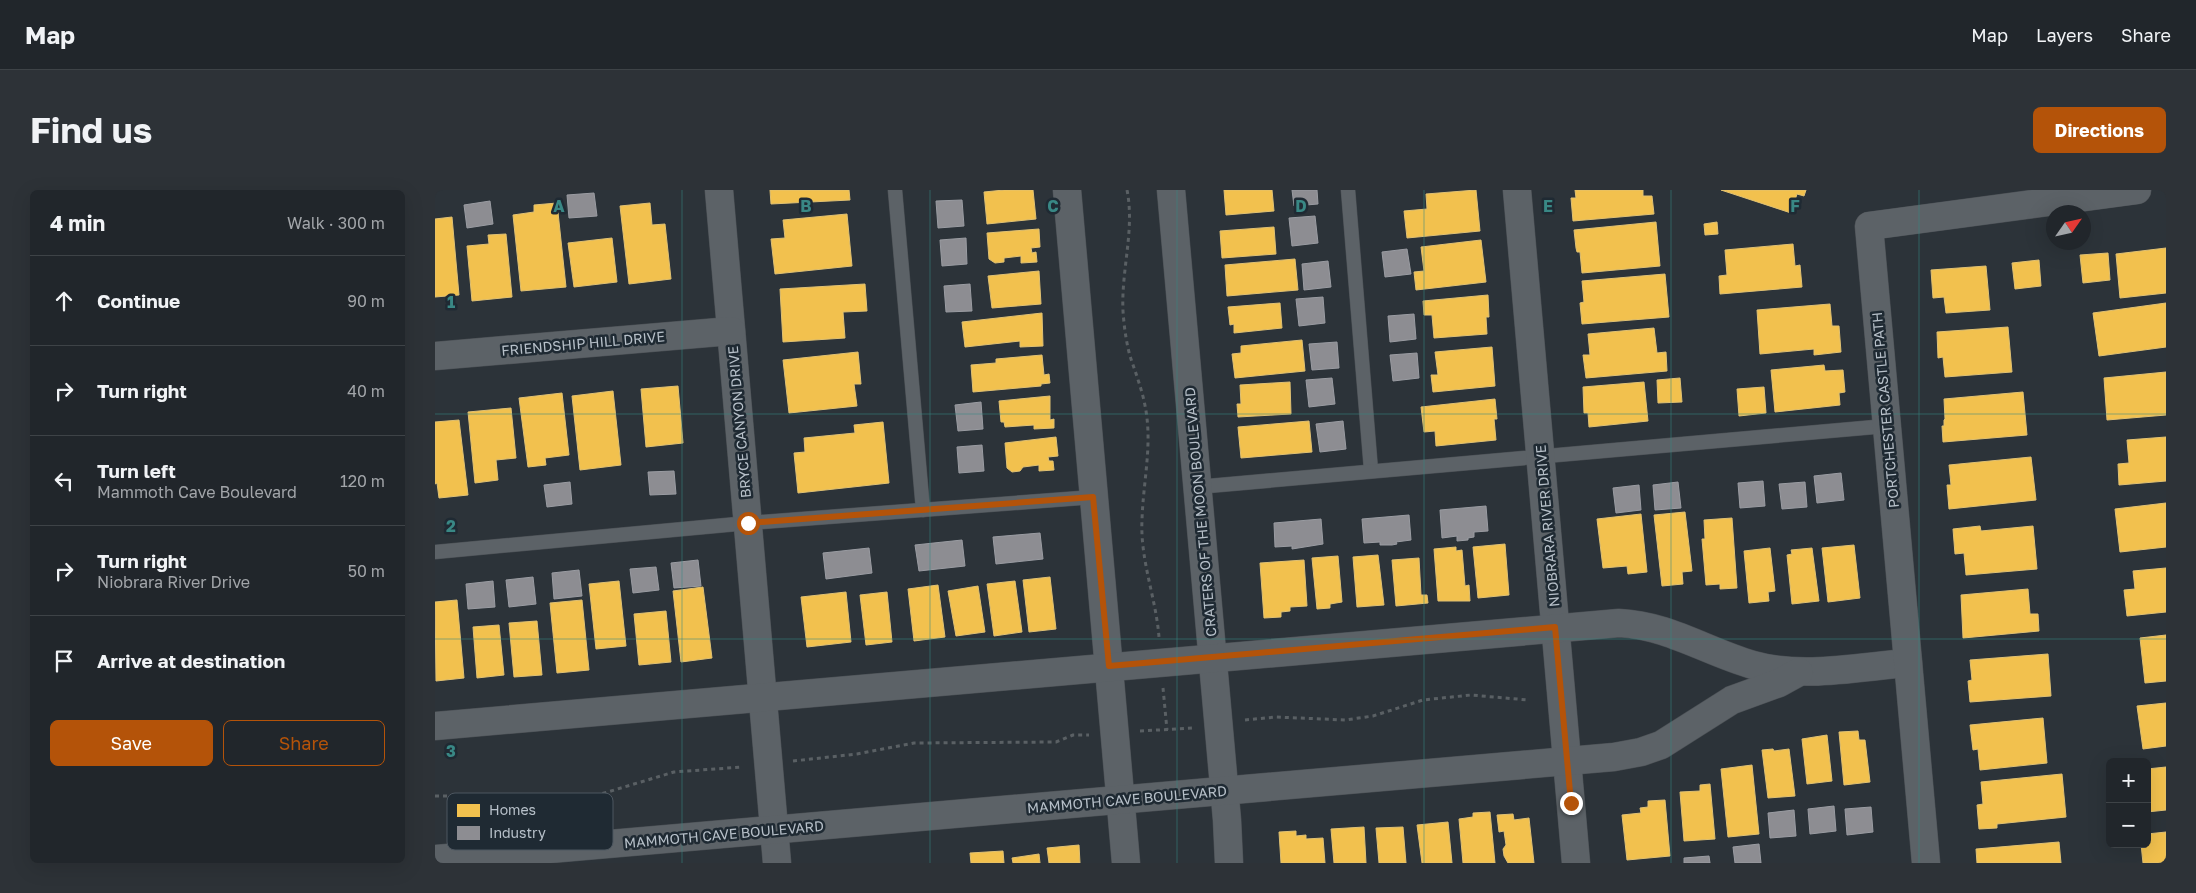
<!DOCTYPE html>
<meta charset="utf-8">
<style>
:root{--surface:#21262b;--page:#2d3237;--text:#f1f3f6;--muted:#a2a5a9;--line:#3e4347;--accent:#b45309}
body{margin:0;font-family:"Golos Text",sans-serif;background:var(--page);color:var(--text)}
.controls{position:absolute;right:15px;bottom:15px;display:grid;overflow:hidden;border-radius:8px;box-shadow:0 5px 20px #0002}
.controls button{width:45px;height:45px;display:grid;place-items:center;padding:0;border:0;border-bottom:1px solid var(--line);background:var(--surface);color:var(--text);font:25px sans-serif}
.compass{position:absolute;left:1611px;top:15px;width:45px;height:45px;border-radius:50%;background:var(--surface);box-shadow:0 5px 20px #0002;rotate:56deg}
.stop{position:absolute;width:15px;height:15px;margin:-11px;border:4px solid #b45309;border-radius:50%;background:#fff}
.stop.end{background:#b45309;border-color:#fff;box-shadow:0 1px 5px #0008}
.list{margin:0;padding:0;list-style:none}
h2{display:flex;justify-content:space-between;align-items:center;height:65px;margin:0;padding:0 20px;font-size:21px}
h2 small{font-size:16px;font-weight:400;color:var(--muted)}
.list li{display:grid;grid-template-columns:32px 1fr auto;gap:15px;align-items:center;box-sizing:border-box;height:90px;padding:0 20px;border-top:1px solid var(--line)}
.list b{display:block;font-size:19px;white-space:nowrap}
.list p{margin:0;font-size:16px;white-space:nowrap;color:var(--muted)}
.list em{font-size:16px;font-style:normal;color:var(--muted)}
.actions{display:flex;gap:10px;padding:15px 20px}
.actions a{flex:1;padding:11px 0;border:1px solid var(--accent);border-radius:8px;text-align:center;font-size:18px;color:var(--accent)}
.actions .main{background:var(--accent);color:#fff}
.icon{flex:none;width:28px;height:28px;fill:none;stroke:currentColor;stroke-width:2;stroke-linecap:round;stroke-linejoin:round}
.map{position:relative;flex:none;width:1731px;height:673px;overflow:hidden;border-radius:8px}
header{display:flex;align-items:center;gap:30px;box-sizing:border-box;height:70px;padding:0 25px;background:var(--surface);border-bottom:1px solid var(--line)}
header strong{font-size:24px}
nav{display:flex;gap:28px;margin-inline-start:auto;font-size:18px}
.intro{display:flex;align-items:center;justify-content:space-between;box-sizing:border-box;height:120px;padding:0 30px}
h1{margin:0;font-size:35px}
.button{padding:12px 22px;border-radius:8px;background:var(--accent);color:#fff;font-size:18px;font-weight:700}
main{display:flex;gap:30px;padding:0 30px}
aside{flex:1;background:var(--surface);border-radius:8px;box-shadow:0 5px 20px #0002}
.map>svg:first-child{display:block}
.homes{fill:#f2c14e;stroke:#e0c173}
.industry{fill:#8d8d92;stroke:#9a9ca2}
.lines{fill:none;stroke-linecap:round;stroke-linejoin:round}
.lane-casing{stroke:#4a4f54;stroke-width:15}
.street-casing{stroke:#4a4f54;stroke-width:29}
.path{stroke:#5a6064;stroke-width:3;stroke-dasharray:4 4;stroke-linecap:butt}
.lane{stroke:#5c6267;stroke-width:14}
.street{stroke:#5c6267;stroke-width:28}
.route{stroke:#b45309;stroke-width:6}
.grid{fill:none;stroke:#398885;stroke-width:1;stroke-opacity:0.55}
.labels{text-anchor:middle;dominant-baseline:central;stroke-width:5;stroke-linejoin:round;paint-order:stroke}
.street-label{font-size:14px;fill:#b7c0c9;stroke:#1f2a33}
.key{fill:#1f2a33;stroke:#4d5760;stroke-width:1}
.key-label{font-size:14px;fill:#b7c0c9}
.grid-label{font-size:16px;text-anchor:middle;font-weight:bold;fill:#398885;stroke:#1f2a33;stroke-width:5;stroke-linejoin:round;paint-order:stroke}
</style>
<header>
<strong>Map</strong>
<nav><a>Map</a><a>Layers</a><a>Share</a></nav>
</header>
<div class="intro"><h1>Find us</h1><a class="button">Directions</a></div>
<main>
<aside>
<h2>4 min<small>Walk · 300 m</small></h2>
<ul class="list">
<li><svg class="icon" aria-label="ahead" viewBox="0 0 24 24"><path d="M12 20V5M6 11l6-6 6 6"/></svg><div><b>Continue</b></div><em>90 m</em></li>
<li><svg class="icon" aria-label="right" viewBox="0 0 24 24"><path d="M7 20v-9h11M14 6l5 5-5 5"/></svg><div><b>Turn right</b></div><em>40 m</em></li>
<li><svg class="icon" aria-label="left" viewBox="0 0 24 24"><path d="M17 20v-9H6M10 6l-5 5 5 5"/></svg><div><b>Turn left</b><p>Mammoth Cave Boulevard</p></div><em>120 m</em></li>
<li><svg class="icon" aria-label="right" viewBox="0 0 24 24"><path d="M7 20v-9h11M14 6l5 5-5 5"/></svg><div><b>Turn right</b><p>Niobrara River Drive</p></div><em>50 m</em></li>
<li><svg class="icon" aria-label="arrive" viewBox="0 0 24 24"><path d="M6 21V4h12l-3 4 3 4H6"/></svg><div><b>Arrive at destination</b></div></li>
</ul>
<div class="actions"><a class="main">Save</a><a>Share</a></div>
</aside>
<div class="map">
<svg width="1731" height="673" viewBox="0 0 1731 673">
<rect width="100%" height="100%" fill="#2c3339"/>
<g class="homes">
<polygon points="335,0 414,0 415,10 336,14"/>
<polygon points="569,0 598,0 601,29 552,34 549,2"/>
<polygon points="789,0 837,0 839,21 791,25"/>
<polygon points="1041,0 1045,41 972,48 969,21 992,19 991,4"/>
<polygon points="1140,0 1208,0 1208,6 1217,6 1219,24 1138,31 1136,8 1141,8"/>
<polygon points="1286,0 1371,0 1369,6 1362,4 1356,23"/>
<polygon points="122,13 131,97 86,101 78,25 99,22 99,15"/>
<polygon points="215,13 217,35 230,34 236,89 194,94 185,16"/>
<polygon points="412,24 417,76 340,84 336,49 350,48 348,30"/>
<polygon points="17,27 24,105 0,107 0,29"/>
<polygon points="1221,32 1225,76 1147,83 1145,62 1142,62 1141,58 1139,40"/>
<polygon points="1282,32 1283,44 1270,45 1269,34"/>
<polygon points="839,37 841,64 787,68 785,41"/>
<polygon points="604,39 605,57 596,58 597,63 601,62 602,72 586,73 586,66 569,68 569,72 560,73 554,69 552,43"/>
<polygon points="71,44 77,107 37,111 32,56 54,54 53,45"/>
<polygon points="177,48 182,92 139,97 133,53"/>
<polygon points="1046,50 1051,92 981,100 979,82 989,81 986,57"/>
<polygon points="1358,54 1360,76 1365,75 1367,97 1285,104 1284,86 1292,85 1290,60"/>
<polygon points="1731,58 1731,103 1685,108 1681,64"/>
<polygon points="1673,63 1675,90 1648,93 1645,65"/>
<polygon points="860,69 863,100 792,106 790,75"/>
<polygon points="1604,70 1606,96 1580,99 1577,73"/>
<polygon points="1551,76 1555,120 1511,123 1509,107 1498,108 1496,80"/>
<polygon points="604,81 606,114 557,118 553,86"/>
<polygon points="1230,84 1234,127 1147,134 1145,113 1149,112 1147,91"/>
<polygon points="430,94 432,121 408,122 410,148 348,152 345,99"/>
<polygon points="1053,105 1054,127 1051,127 1052,144 999,148 997,125 989,125 988,111"/>
<polygon points="845,113 847,138 799,143 799,134 795,135 793,117"/>
<polygon points="1731,113 1731,157 1664,166 1658,123"/>
<polygon points="1395,114 1397,136 1404,136 1406,162 1379,165 1379,159 1325,164 1322,120"/>
<polygon points="607,123 608,156 585,157 585,151 530,157 527,132"/>
<polygon points="1573,137 1577,182 1510,187 1508,167 1503,168 1502,142"/>
<polygon points="1219,138 1222,163 1231,162 1232,181 1151,188 1148,165 1155,165 1153,144"/>
<polygon points="867,150 870,181 800,188 797,164 806,163 806,156"/>
<polygon points="1057,157 1060,196 998,202 996,185 1003,185 1000,162"/>
<polygon points="423,162 426,194 419,194 422,216 354,223 348,170"/>
<polygon points="607,165 609,185 614,184 615,193 606,194 606,196 538,202 536,175 561,173 561,169"/>
<polygon points="1389,175 1390,181 1408,180 1410,202 1404,203 1405,215 1340,222 1336,180"/>
<polygon points="1731,182 1731,225 1672,230 1669,188"/>
<polygon points="1245,188 1247,212 1223,213 1222,190"/>
<polygon points="855,192 856,224 803,227 802,214 806,214 805,195"/>
<polygon points="1209,192 1213,231 1154,237 1153,223 1149,223 1148,197"/>
<polygon points="243,196 248,253 211,257 206,199"/>
<polygon points="1329,197 1331,223 1304,226 1302,199"/>
<polygon points="178,201 186,275 145,280 137,206"/>
<polygon points="1588,202 1592,245 1508,252 1507,236 1509,236 1509,230 1510,229 1509,209"/>
<polygon points="127,203 134,265 110,268 111,275 93,277 84,208"/>
<polygon points="615,206 615,230 619,229 619,238 599,239 599,235 570,237 569,232 566,232 564,211"/>
<polygon points="1060,209 1062,229 1059,229 1061,250 1001,256 1000,241 989,242 986,217"/>
<polygon points="76,218 81,268 61,270 63,290 40,293 33,222"/>
<polygon points="24,230 33,305 4,308 2,293 0,294 0,232"/>
<polygon points="874,231 877,262 806,268 803,237"/>
<polygon points="448,232 454,293 363,303 359,263 370,262 369,248 420,243 419,235"/>
<polygon points="621,247 623,266 613,267 614,271 618,271 619,280 604,281 604,275 588,277 585,281 577,282 572,278 570,253"/>
<polygon points="1731,247 1731,291 1684,295 1683,274 1694,273 1692,250"/>
<polygon points="1596,267 1601,310 1514,319 1512,295 1516,295 1514,275"/>
<polygon points="1731,313 1731,357 1685,362 1680,319"/>
<polygon points="1250,322 1257,381 1247,382 1248,394 1227,396 1219,325"/>
<polygon points="1206,324 1212,382 1193,384 1192,376 1168,378 1162,329"/>
<polygon points="1297,328 1302,398 1285,399 1285,394 1271,395 1267,349 1270,349 1269,330"/>
<polygon points="1545,336 1546,341 1598,336 1602,379 1531,385 1529,363 1520,364 1518,339"/>
<polygon points="1070,354 1074,405 1043,408 1038,357"/>
<polygon points="1419,355 1425,408 1393,412 1387,358"/>
<polygon points="1021,357 1021,361 1027,360 1030,396 1034,395 1035,411 1003,411 999,359"/>
<polygon points="1335,358 1340,401 1333,402 1334,411 1314,413 1309,361"/>
<polygon points="1377,358 1384,411 1357,414 1352,365 1357,364 1356,360"/>
<polygon points="943,365 949,415 922,417 918,367"/>
<polygon points="903,366 907,412 895,414 895,418 882,419 877,368"/>
<polygon points="984,368 986,405 992,405 993,413 961,416 957,370"/>
<polygon points="869,370 872,416 855,417 855,421 846,422 846,427 829,428 825,373"/>
<polygon points="1731,378 1731,422 1692,426 1689,400 1700,399 1698,381"/>
<polygon points="615,387 621,439 594,442 588,390"/>
<polygon points="184,391 191,456 161,459 154,394"/>
<polygon points="580,391 587,442 559,446 552,394"/>
<polygon points="503,395 510,447 479,451 473,399"/>
<polygon points="543,396 550,442 521,446 513,401"/>
<polygon points="268,397 277,468 246,472 238,401"/>
<polygon points="1593,399 1595,424 1603,424 1604,441 1528,448 1526,405"/>
<polygon points="411,402 416,452 372,457 366,407"/>
<polygon points="452,402 457,452 431,455 425,405"/>
<polygon points="22,410 29,488 1,491 0,412"/>
<polygon points="147,410 154,480 122,483 115,413"/>
<polygon points="231,421 236,472 204,475 199,424"/>
<polygon points="102,431 107,485 79,487 74,433"/>
<polygon points="64,435 69,485 42,488 38,437"/>
<polygon points="1731,445 1731,491 1710,493 1705,448"/>
<polygon points="1613,464 1616,506 1535,512 1533,491 1537,490 1535,470"/>
<polygon points="1731,513 1731,556 1708,559 1702,516"/>
<polygon points="1608,528 1612,573 1545,580 1543,559 1538,560 1535,535"/>
<polygon points="1423,541 1424,550 1430,550 1435,592 1409,595 1404,542"/>
<polygon points="1392,545 1397,591 1372,594 1367,549"/>
<polygon points="1338,559 1339,561 1354,559 1360,606 1333,608 1327,560"/>
<polygon points="1317,575 1324,644 1293,647 1286,579"/>
<polygon points="1731,577 1731,620 1712,622 1712,579"/>
<polygon points="1627,584 1631,627 1562,634 1562,638 1544,639 1542,615 1548,614 1546,592"/>
<polygon points="1275,594 1280,649 1249,651 1245,602 1265,601 1265,595"/>
<polygon points="1230,610 1235,666 1192,670 1187,625 1206,623 1205,618 1213,617 1213,611"/>
<polygon points="1055,622 1060,673 1028,673 1024,629 1038,627 1038,623"/>
<polygon points="1078,624 1079,630 1094,628 1099,673 1073,673 1069,666 1068,659 1071,655 1069,641 1064,642 1062,625"/>
<polygon points="1013,632 1017,673 987,673 982,635"/>
<polygon points="929,637 931,673 899,673 896,639"/>
<polygon points="968,637 971,673 944,673 941,638"/>
<polygon points="861,641 861,646 871,645 871,649 888,648 890,673 846,673 844,642"/>
<polygon points="1731,642 1731,673 1708,673 1706,654 1712,654 1712,644"/>
<polygon points="1624,652 1626,673 1542,673 1541,659"/>
<polygon points="644,655 645,673 614,673 612,658"/>
<polygon points="568,661 569,673 536,673 535,663"/>
<polygon points="604,664 605,673 578,673 577,668"/>
</g>
<g class="industry">
<polygon points="857,0 882,0 883,14 859,16"/>
<polygon points="159,3 162,26 134,28 132,5"/>
<polygon points="527,10 529,36 503,38 501,11"/>
<polygon points="55,11 58,34 32,38 29,15"/>
<polygon points="880,26 883,53 857,56 854,28"/>
<polygon points="531,48 532,74 507,76 505,50"/>
<polygon points="972,59 976,84 950,87 947,62"/>
<polygon points="893,71 896,97 869,100 867,74"/>
<polygon points="535,94 537,121 511,122 509,96"/>
<polygon points="888,107 890,133 864,136 861,109"/>
<polygon points="979,124 981,149 955,152 953,126"/>
<polygon points="902,152 904,178 877,180 874,154"/>
<polygon points="982,163 984,188 958,191 955,165"/>
<polygon points="897,188 900,214 874,217 871,190"/>
<polygon points="546,212 548,239 523,241 520,215"/>
<polygon points="908,231 911,259 885,262 881,234"/>
<polygon points="547,255 549,281 524,283 522,257"/>
<polygon points="239,281 241,304 215,305 213,282"/>
<polygon points="1406,283 1409,310 1382,313 1379,286"/>
<polygon points="1328,291 1330,316 1305,318 1303,293"/>
<polygon points="135,292 137,314 112,317 109,295"/>
<polygon points="1243,292 1246,318 1220,320 1218,295"/>
<polygon points="1370,292 1372,317 1347,319 1344,294"/>
<polygon points="1204,295 1206,320 1181,323 1178,298"/>
<polygon points="1051,316 1053,341 1039,342 1039,347 1033,348 1033,350 1022,351 1022,346 1007,348 1005,320"/>
<polygon points="974,325 976,350 961,352 962,354 957,355 945,355 945,352 929,353 927,329"/>
<polygon points="886,329 888,354 857,359 857,356 840,357 839,333"/>
<polygon points="605,343 608,369 561,374 558,347"/>
<polygon points="527,350 530,376 484,381 480,355"/>
<polygon points="434,358 437,383 391,389 388,363"/>
<polygon points="263,370 266,396 239,398 236,373"/>
<polygon points="221,377 224,400 198,403 195,379"/>
<polygon points="144,380 147,406 119,409 117,383"/>
<polygon points="98,387 101,414 74,417 71,390"/>
<polygon points="58,391 60,417 33,419 31,394"/>
<polygon points="1399,616 1401,641 1375,644 1373,619"/>
<polygon points="1436,617 1438,642 1412,645 1410,619"/>
<polygon points="1359,620 1361,646 1335,648 1333,623"/>
<polygon points="1324,654 1326,673 1300,673 1298,657"/>
<polygon points="1274,666 1275,673 1249,673 1249,668"/>
</g>
<g class="lines">
<defs>
<g id="lane">
<polyline points="460,0 488,320"/>
<polyline points="913,0 936,280"/>
<polyline points="762,297 1451,236"/>
<polyline points="0,362 313,333 659,307"/>
</g>
<g id="street">
<polyline points="284,0 342,673"/>
<polyline points="632,0 691,673"/>
<polyline points="736,0 792,630 794,673"/>
<polyline points="1082,0 1141,673"/>
<polyline points="0,166 296,141"/>
<path d="M0 536 1184 433C1233 435 1272 462 1318 475 1367 489 1423 477 1473 473"/>
<polyline points="0,669 1179,567 1206,562 1226,555 1297,510 1344,493 1364,482"/>
<polyline points="1491,673 1434,36 1702,0"/>
</g>
</defs>
<use href="#lane" class="lane-casing"/>
<use href="#street" class="street-casing"/>
<g class="path">
<path d="M692 0C700 40 686 80 688 121 689 136 691 151 695 166 701 184 708 202 711 221 717 258 708 293 707 330 705 370 721 408 724 447"/>
<polyline points="728,498 732,540"/>
<polyline points="810,530 841,527 910,530 938,526 988,510 1036,505 1093,510"/>
<polyline points="705,541 759,538"/>
<polyline points="358,571 422,564 479,553 621,552 638,545 654,545"/>
<polyline points="0,606 156,607 239,582 307,577"/>
</g>
<use href="#lane" class="lane"/>
<use href="#street" class="street"/>
</g>
<g class="lines">
<polyline class="route" points="313,333 658,307 674,476 1120,437 1136,613"/>
</g>
<path class="grid" d="M247 0V673M495 0V673M742 0V673M989 0V673M1236 0V673M1484 0V673M0 224H1731M0 449H1731"/>
<g class="labels">
<g class="street-label">
<text transform="translate(148 153) rotate(-5)">FRIENDSHIP HILL DRIVE</text>
<text transform="translate(1450 220) rotate(-95)">PORTCHESTER CASTLE PATH</text>
<text transform="translate(304 232) rotate(-95)">BRYCE CANYON DRIVE</text>
<text transform="translate(765 322) rotate(-95)">CRATERS OF THE MOON BOULEVARD</text>
<text transform="translate(1112 336) rotate(-95)">NIOBRARA RIVER DRIVE</text>
<text transform="translate(692 609) rotate(-5)">MAMMOTH CAVE BOULEVARD</text>
<text transform="translate(289 644) rotate(-5)">MAMMOTH CAVE BOULEVARD</text>
</g>
</g>
<rect x="12" y="603" width="166" height="57" rx="8" class="key"/>
<rect x="22" y="614" width="23" height="13" fill="#f2c14e"/>
<rect x="22" y="636" width="23" height="14" fill="#8d8d92"/>
<g class="key-label">
<text x="54" y="625">Homes</text>
<text x="54" y="648">Industry</text>
</g>
<g class="grid-label">
<text x="124" y="22">A</text>
<text x="371" y="22">B</text>
<text x="618" y="22">C</text>
<text x="866" y="22">D</text>
<text x="1113" y="22">E</text>
<text x="1360" y="22">F</text>
<text x="16" y="118">1</text>
<text x="16" y="342">2</text>
<text x="16" y="567">3</text>
</g>
</svg>
<div class="controls">
<button>+</button>
<button>−</button>
</div>
<svg class="compass" viewBox="-18 -18 36 36"><path d="M0-13l5 13h-10z" fill="#e53935"/><path d="M0 13l5-13h-10z" fill="#a2a5a9"/></svg>
<div class="stop" style="left:313px;top:333px"></div>
<div class="stop end" style="left:1136px;top:613px"></div>
</div>
</main>
